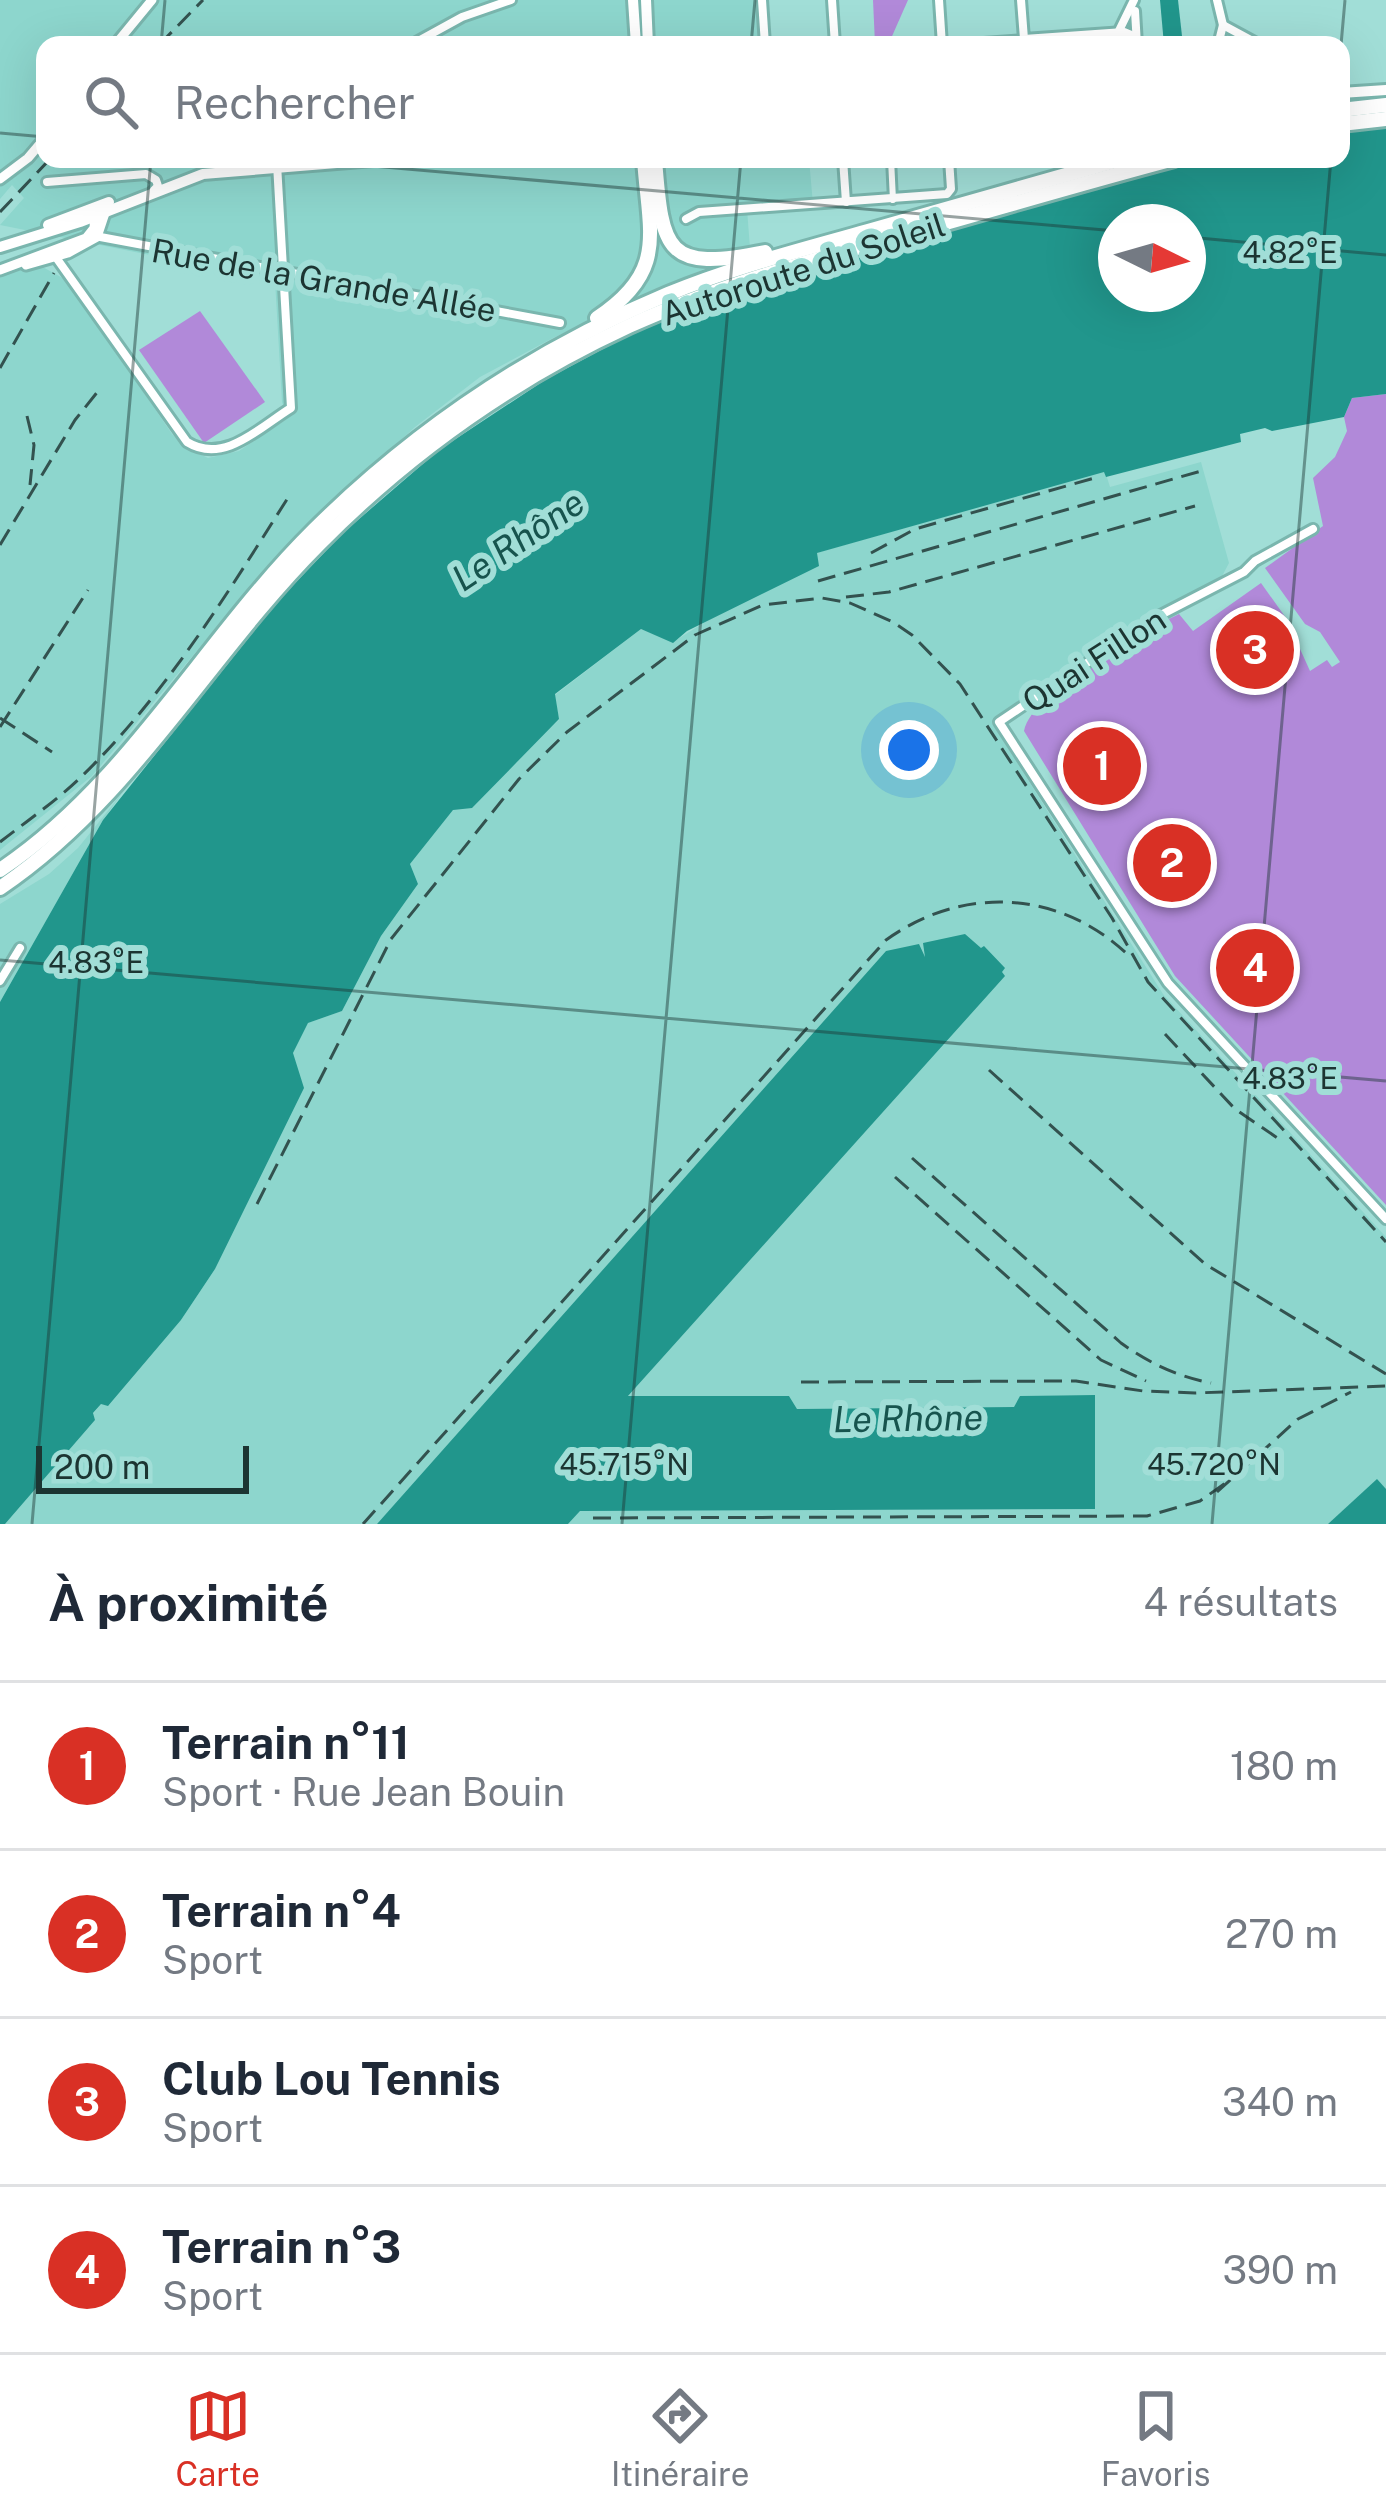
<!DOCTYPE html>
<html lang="fr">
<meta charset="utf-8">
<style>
:root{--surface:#fff;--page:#f2f2f3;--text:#1f2937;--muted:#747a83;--line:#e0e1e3;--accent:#d93025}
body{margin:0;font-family:"Public Sans",sans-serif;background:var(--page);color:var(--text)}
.compass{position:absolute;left:1098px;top:204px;width:108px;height:108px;border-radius:50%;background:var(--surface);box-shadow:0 12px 48px #0002;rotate:95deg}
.scale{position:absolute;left:36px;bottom:30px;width:213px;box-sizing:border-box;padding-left:12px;border:6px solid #1c3532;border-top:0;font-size:33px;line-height:42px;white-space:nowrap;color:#1c3532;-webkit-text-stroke:9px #a1ded7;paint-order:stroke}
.you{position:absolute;left:909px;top:750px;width:42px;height:42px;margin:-30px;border:9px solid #fff;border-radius:50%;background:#1a73e8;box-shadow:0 0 0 18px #1a73e833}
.badge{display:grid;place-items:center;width:78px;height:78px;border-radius:50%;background:var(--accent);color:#fff;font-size:39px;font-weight:700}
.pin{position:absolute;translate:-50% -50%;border:6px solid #fff;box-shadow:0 3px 12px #0006}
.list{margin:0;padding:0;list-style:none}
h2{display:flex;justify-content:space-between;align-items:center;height:156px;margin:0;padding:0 48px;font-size:51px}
h2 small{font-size:39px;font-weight:400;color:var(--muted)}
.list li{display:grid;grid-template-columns:78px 1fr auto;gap:36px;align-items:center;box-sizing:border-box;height:168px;padding:0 48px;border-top:3px solid var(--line)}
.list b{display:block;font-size:45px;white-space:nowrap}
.list p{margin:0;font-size:39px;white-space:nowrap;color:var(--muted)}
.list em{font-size:39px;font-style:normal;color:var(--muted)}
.icon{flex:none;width:66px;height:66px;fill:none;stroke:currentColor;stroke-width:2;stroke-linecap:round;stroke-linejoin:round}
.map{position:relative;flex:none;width:1386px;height:1524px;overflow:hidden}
.search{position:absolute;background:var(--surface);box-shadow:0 12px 48px #0002;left:36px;right:36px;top:36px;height:132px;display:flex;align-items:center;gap:30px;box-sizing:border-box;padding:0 42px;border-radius:24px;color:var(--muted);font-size:45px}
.sheet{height:828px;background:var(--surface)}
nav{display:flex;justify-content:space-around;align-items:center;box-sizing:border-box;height:168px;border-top:3px solid var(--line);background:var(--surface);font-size:33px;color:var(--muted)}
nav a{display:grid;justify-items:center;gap:6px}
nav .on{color:var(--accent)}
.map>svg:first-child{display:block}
.built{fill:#8dd6cd}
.green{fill:#b189d9}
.water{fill:#21968c;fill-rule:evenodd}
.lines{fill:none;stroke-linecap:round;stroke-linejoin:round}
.pedestrian-casing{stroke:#7ab6ae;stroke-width:12}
.minor-casing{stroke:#7ab6ae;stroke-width:14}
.tertiary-casing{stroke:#7ab6ae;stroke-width:15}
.secondary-casing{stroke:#7ab6ae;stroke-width:16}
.trunk-casing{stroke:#7ab6ae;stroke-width:20}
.pedestrian{stroke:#fff;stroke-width:6}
.minor{stroke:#fff;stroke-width:8}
.tertiary{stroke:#fff;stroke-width:9}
.secondary{stroke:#fff;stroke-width:10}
.trunk{stroke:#fff;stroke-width:14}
.rail{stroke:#33524f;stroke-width:3;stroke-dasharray:18 9;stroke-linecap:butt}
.ticks{fill:none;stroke:#1c3532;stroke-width:3;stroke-opacity:0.45}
.labels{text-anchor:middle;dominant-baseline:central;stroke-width:12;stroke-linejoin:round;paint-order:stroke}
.street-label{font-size:33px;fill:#1c3532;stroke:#a1ded7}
.water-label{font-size:36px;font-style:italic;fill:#17544e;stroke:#a1ded7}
.ticks-label{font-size:30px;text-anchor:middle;fill:#1c3532;stroke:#a1ded7;stroke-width:12;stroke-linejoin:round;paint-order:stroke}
</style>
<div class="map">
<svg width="1386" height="1524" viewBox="0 0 1386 1524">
<rect width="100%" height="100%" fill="#a1ded7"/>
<g class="built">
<polygon points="0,0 142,0 146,14 158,0 759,0 762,45 45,45 45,159 809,159 813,204 747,209 750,248 553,338 480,377 415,427 283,548 92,776 0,850 0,275 39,265 68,281 172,434 187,448 208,458 239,451 288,418 282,402 275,280 0,225 24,198 12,185 0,199"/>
<polygon points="1201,462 1229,563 1220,580 1149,615 992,723 1163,994 1386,1237 1386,1489 1377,1480 1328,1524 568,1524 580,1511 1095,1509 1094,1395 1021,1396 1014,1407 797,1409 789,1396 628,1396 1004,976 981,949 922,958 886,951 377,1524 5,1524 95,1420 93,1414 101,1404 109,1405 181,1320 215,1269 293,1053 308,1023 342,1011 381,936 418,884 410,864 453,810 559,720 555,695 641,629 673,642 816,553 1105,471 1110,487"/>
<polygon points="123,792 103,820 0,1002 0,904 49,874 78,848"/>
</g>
<g class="green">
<polygon points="873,0 908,0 889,43 875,44"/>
<polygon points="200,311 265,402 204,443 139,350"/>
<path d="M1386 394V1205L1175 976 1024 731C1034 688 1140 633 1179 614L1193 631 1261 583 1286 618 1310 671 1327 660 1332 667 1340 662 1320 632 1305 624 1265 568 1323 526 1313 478 1335 457 1347 431 1344 417 1352 398Z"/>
</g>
<g class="water">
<polygon points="1160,0 1178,0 1183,45 1164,45"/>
<path d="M1386 127V394L1352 398 1344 417 1272 431 1265 428 1240 434 1241 442 1106 477 1104 472 817 553 819 566 687 631 673 643 641 629 555 694 559 719 472 808 453 810 410 864 418 884 381 936 342 1011 308 1023 293 1053 304 1088 215 1269 181 1320 108 1406 101 1404 93 1413 95 1420 5 1524H0V1002L103 820 278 601 344 532 439 450 545 380 629 335 748 288 1169 169V159H1341V133ZM1116 222H1188V294H1116Z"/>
<polygon points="965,934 981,948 984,946 1005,968 1002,972 1005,976 628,1396 789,1396 797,1409 1014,1407 1020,1396 1095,1395 1095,1509 580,1511 568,1524 377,1524 886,951 919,944 925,957 923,943"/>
<polygon points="1377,1479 1386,1489 1386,1524 1328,1524"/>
</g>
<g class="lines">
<defs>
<g id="pedestrian">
<polyline points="942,45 1024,39"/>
<polyline points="891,159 893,200"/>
</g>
<g id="minor">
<polyline points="762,0 765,45"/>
<polyline points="832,0 835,45"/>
<polyline points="1021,0 1024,39 1124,32 1136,37"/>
<polyline points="1217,0 1223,25 1260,45"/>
<polyline points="1135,11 1137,45"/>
<polyline points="411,45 462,17 511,0"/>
<polyline points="933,45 942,45 939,0"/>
<polyline points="1112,45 1134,0"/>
<polyline points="1218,45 1223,25"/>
<polyline points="843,159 846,202"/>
<polyline points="47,182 146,174 156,180 158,186 154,190"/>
<polyline points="686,219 699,212 947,194 951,189 949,159"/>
<polyline points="95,236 560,323"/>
<path d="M55 256 187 442C224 465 260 427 291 408L277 164"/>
<polyline points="1313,529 1255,561 1244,572 1151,620 999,722 1168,983 1386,1219"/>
<polyline points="0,981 20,948"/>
</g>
<g id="tertiary">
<polyline points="115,45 152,0"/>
<polyline points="0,179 28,158 45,138"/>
<polyline points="26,265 68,253 97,237 106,210"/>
<polyline points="0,270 86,238 94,228 95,214"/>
</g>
<g id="secondary">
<polyline points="633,0 636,45"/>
<polyline points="646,0 648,45"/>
<polyline points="1341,93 1386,90"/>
<polyline points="48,225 109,202"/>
<polyline points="0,247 80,222 203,174 386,159"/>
</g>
<g id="trunk">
<polyline points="1341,110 1386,105"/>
<polyline points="1341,124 1386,119"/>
<path d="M655 159C662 252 666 272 765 252"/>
<path d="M597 318C668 271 649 234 644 159"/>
<path d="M0 870C129 784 205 638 314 530 416 429 536 349 668 294 733 267 801 250 868 231 953 207 1038 183 1122 159"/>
<path d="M0 888C132 799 208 655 319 544 408 454 514 379 629 326 717 286 810 261 903 235 993 210 1083 183 1174 159"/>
</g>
</defs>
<use href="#pedestrian" class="pedestrian-casing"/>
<use href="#minor" class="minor-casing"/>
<use href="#tertiary" class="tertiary-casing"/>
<use href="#secondary" class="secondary-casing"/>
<use href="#trunk" class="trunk-casing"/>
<use href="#pedestrian" class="pedestrian"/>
<use href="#minor" class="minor"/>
<use href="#tertiary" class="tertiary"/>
<use href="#secondary" class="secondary"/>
<use href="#trunk" class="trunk"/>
<g class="rail">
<polyline points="159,45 203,0"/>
<polyline points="0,212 50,159"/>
<polyline points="0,368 54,273"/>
<polyline points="27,416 34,445 30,485"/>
<polyline points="0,545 75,420 99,390"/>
<polyline points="871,553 915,529 1098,477"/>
<polyline points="818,581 1201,471"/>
<polyline points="846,597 889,592 1195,506"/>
<polyline points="0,718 52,752"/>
<polyline points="0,727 88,590"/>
<path d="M0 842C27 821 56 801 80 778 166 695 228 592 291 493"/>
<polyline points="1165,1034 1235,1109 1279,1139"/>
<polyline points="989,1070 1205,1264 1386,1374"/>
<path d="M912 1158 1121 1343C1149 1363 1176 1376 1211 1383"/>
<polyline points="895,1177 1101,1360 1146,1381"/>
<polyline points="257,1204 391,939 519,779 567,732 695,635 763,605 822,598 850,603 893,622 912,635 960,684 1112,918 1148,982 1386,1242"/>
<polyline points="801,1382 1076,1381 1143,1391 1195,1393 1386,1386"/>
<polyline points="1217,1492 1298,1419 1351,1392"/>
<polyline points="593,1518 1147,1516 1200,1501 1227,1482"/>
<path d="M363 1524 886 940C961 886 1057 889 1126 953"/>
</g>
</g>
<path class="ticks" d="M161 45 165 0M751 45 755 0M1341 45 1345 0M0 133 45 137M292 159 1116 231M1188 237 1386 255M0 960 1386 1081M32 1524 151 159M622 1524 741 159M1212 1524 1331 159"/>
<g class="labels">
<g class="street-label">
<text transform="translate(803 269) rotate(-18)">Autoroute du Soleil</text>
<text transform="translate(324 280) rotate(10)">Rue de la Grande Allée</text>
<text transform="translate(1094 660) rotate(-33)">Quai Fillon</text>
</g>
<g class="water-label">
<text transform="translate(518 540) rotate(-34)">Le Rhône</text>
<text transform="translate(908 1418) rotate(-1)">Le Rhône</text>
</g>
</g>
<g class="ticks-label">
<text x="1290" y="263">4.82°E</text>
<text x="96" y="973">4.83°E</text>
<text x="1290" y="1089">4.83°E</text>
<text x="624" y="1475">45.715°N</text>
<text x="1214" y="1475">45.720°N</text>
</g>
</svg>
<svg class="compass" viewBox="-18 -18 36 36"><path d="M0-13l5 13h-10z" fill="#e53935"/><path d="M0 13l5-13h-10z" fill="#747a83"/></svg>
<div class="scale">200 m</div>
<div class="you"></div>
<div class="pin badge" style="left:1102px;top:766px">1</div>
<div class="pin badge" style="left:1172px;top:863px">2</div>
<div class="pin badge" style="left:1255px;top:650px">3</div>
<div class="pin badge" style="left:1255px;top:968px">4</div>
<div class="search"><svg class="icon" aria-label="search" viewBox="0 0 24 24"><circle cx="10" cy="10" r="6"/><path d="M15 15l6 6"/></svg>Rechercher</div>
</div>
<section class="sheet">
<h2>À proximité<small>4 résultats</small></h2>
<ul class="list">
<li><span class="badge">1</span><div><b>Terrain n°11</b><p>Sport · Rue Jean Bouin</p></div><em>180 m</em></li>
<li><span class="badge">2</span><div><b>Terrain n°4</b><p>Sport</p></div><em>270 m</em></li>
<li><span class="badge">3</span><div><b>Club Lou Tennis</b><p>Sport</p></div><em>340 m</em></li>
<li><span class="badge">4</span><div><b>Terrain n°3</b><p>Sport</p></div><em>390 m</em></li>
</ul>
</section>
<nav>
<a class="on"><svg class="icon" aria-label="map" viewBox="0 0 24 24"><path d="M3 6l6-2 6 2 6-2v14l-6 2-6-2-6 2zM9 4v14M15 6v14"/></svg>Carte</a>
<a><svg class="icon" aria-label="directions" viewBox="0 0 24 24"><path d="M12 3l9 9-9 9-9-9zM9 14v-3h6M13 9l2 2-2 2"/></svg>Itinéraire</a>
<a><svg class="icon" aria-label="saved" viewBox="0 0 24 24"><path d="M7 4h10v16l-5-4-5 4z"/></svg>Favoris</a>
</nav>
